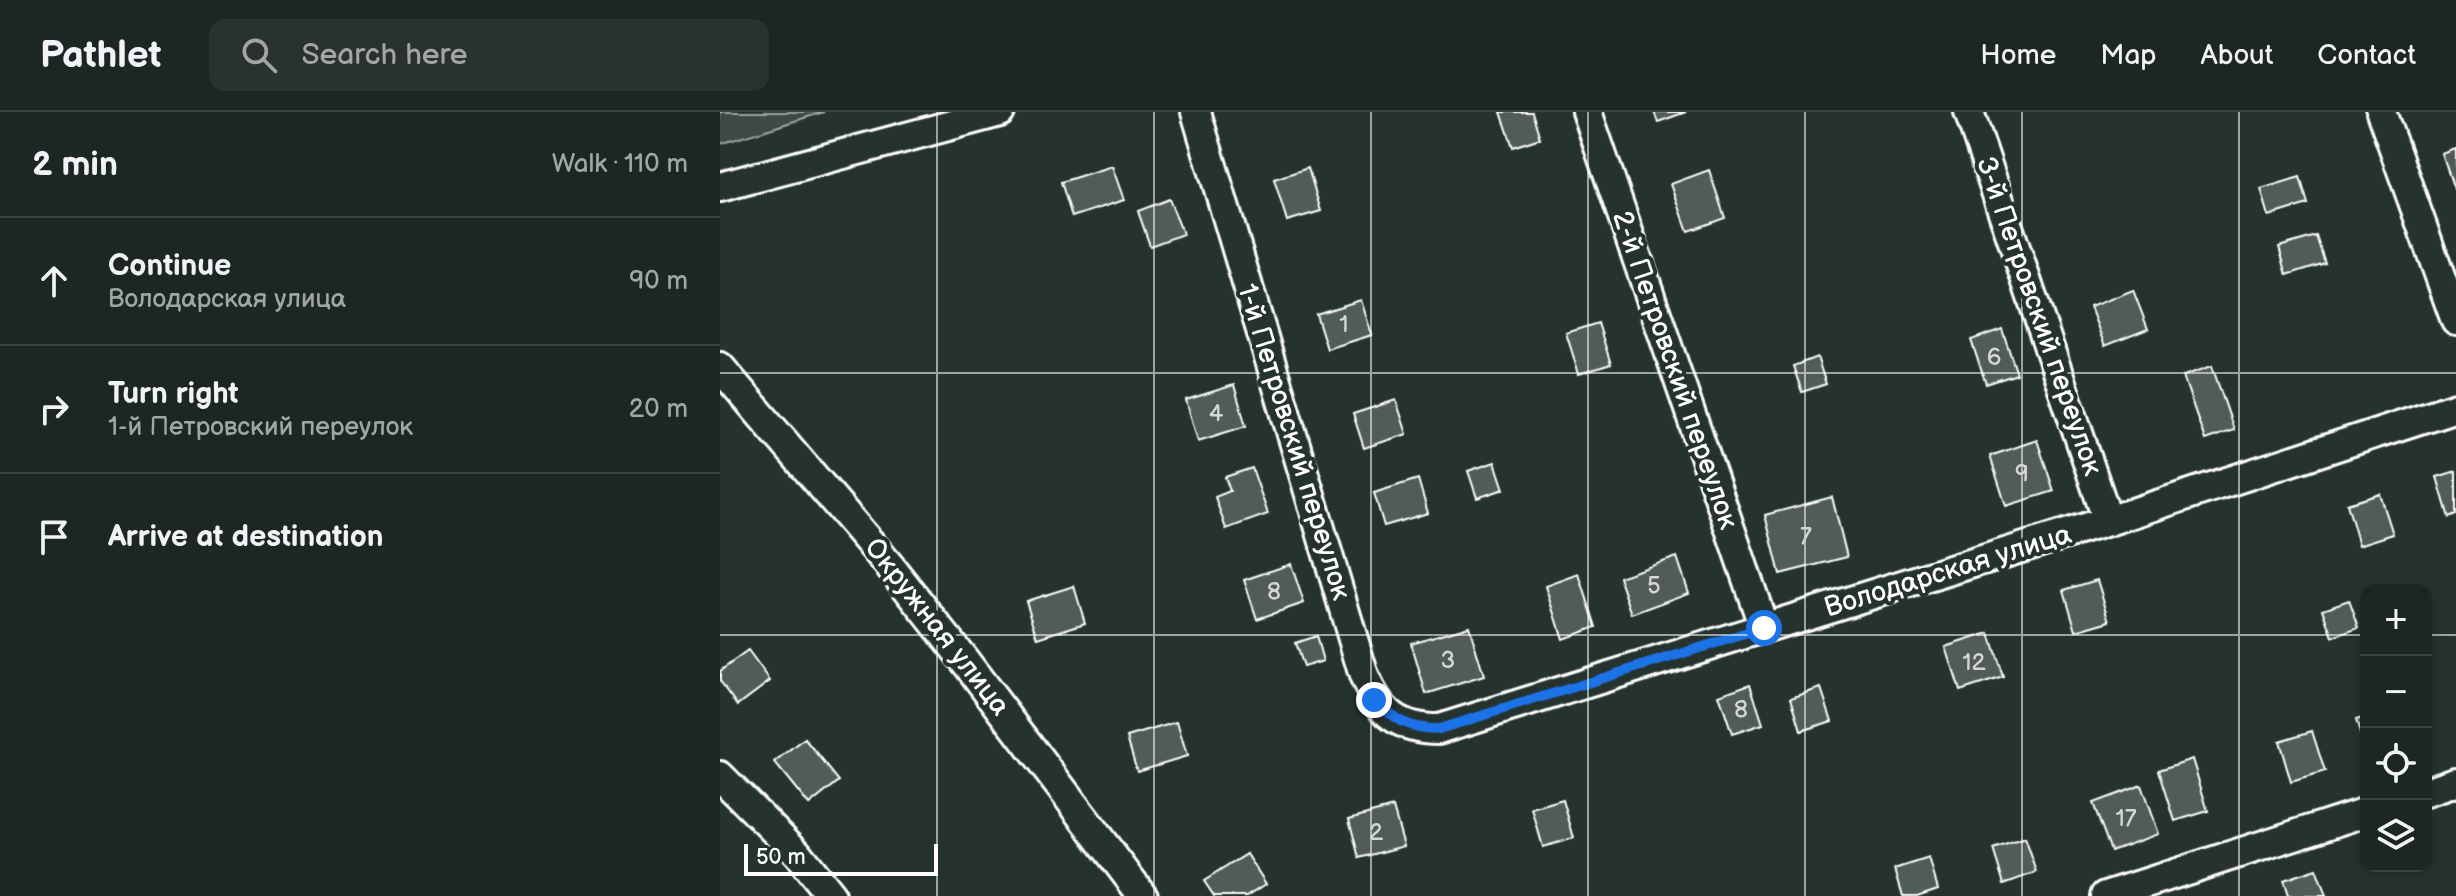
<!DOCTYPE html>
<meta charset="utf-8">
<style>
:root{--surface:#1c2622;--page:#29322f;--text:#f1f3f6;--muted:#a0a5a5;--line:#3a4340}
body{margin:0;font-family:"Balsamiq Sans",sans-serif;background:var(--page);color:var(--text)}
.controls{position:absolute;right:24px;bottom:24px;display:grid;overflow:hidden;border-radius:16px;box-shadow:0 4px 12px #0003}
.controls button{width:72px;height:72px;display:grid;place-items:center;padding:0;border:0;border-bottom:2px solid var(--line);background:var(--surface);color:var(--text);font:40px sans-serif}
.scale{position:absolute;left:24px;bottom:20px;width:194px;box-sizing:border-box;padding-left:8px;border:4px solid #fff;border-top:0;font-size:22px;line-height:28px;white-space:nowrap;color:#fff;-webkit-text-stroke:6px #26332d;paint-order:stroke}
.stop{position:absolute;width:24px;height:24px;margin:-18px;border:6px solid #1a73e8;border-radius:50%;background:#fff}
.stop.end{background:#1a73e8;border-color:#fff;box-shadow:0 2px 8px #0008}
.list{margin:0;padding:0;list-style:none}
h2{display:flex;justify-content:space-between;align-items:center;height:104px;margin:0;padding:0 32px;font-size:34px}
h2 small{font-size:26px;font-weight:400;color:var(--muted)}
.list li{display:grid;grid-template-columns:52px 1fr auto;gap:24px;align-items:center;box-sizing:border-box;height:128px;padding:0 32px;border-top:2px solid var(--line)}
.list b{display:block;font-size:30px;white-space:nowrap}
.list p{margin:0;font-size:26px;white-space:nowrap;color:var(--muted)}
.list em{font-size:26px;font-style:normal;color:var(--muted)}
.icon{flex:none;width:44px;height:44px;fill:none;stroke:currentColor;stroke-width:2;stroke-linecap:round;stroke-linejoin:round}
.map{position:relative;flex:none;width:1736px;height:784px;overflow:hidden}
header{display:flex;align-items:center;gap:48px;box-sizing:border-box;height:112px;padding:0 40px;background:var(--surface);border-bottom:2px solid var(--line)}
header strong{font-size:38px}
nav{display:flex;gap:44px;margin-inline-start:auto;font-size:28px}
.search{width:560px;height:72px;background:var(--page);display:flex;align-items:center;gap:20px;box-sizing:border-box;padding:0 28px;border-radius:16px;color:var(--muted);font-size:30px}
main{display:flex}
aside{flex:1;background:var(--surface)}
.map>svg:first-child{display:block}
.green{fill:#3e4944;stroke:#9ea4a2;stroke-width:2}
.building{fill:#515c57;stroke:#fff;stroke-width:2}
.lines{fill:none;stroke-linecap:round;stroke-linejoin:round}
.minor-casing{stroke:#fff;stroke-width:34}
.minor{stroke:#26332d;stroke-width:28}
.route{stroke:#1a73e8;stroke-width:10}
.grid{fill:none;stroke:#fff;stroke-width:2;stroke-opacity:0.55}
.labels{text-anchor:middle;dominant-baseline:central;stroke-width:8;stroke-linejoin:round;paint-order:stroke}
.number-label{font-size:24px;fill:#d4d6d5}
.street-label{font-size:28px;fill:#fff;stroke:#26332d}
</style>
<header>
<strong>Pathlet</strong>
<div class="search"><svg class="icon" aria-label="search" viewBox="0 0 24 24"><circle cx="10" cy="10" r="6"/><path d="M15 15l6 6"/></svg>Search here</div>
<nav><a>Home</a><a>Map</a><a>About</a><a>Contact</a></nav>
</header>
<main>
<aside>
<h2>2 min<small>Walk · 110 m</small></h2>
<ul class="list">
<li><svg class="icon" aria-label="ahead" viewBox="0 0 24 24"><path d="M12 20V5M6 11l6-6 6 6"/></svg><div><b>Continue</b><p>Володарская улица</p></div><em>90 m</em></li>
<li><svg class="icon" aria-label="right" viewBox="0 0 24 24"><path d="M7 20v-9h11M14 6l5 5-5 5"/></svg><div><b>Turn right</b><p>1-й Петровский переулок</p></div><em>20 m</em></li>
<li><svg class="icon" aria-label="arrive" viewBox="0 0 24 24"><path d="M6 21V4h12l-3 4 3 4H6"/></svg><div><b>Arrive at destination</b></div></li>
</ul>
</aside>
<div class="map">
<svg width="1736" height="784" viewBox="0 0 1736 784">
<rect width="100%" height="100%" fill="#26332d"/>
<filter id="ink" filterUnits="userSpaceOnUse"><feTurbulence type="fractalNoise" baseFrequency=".0125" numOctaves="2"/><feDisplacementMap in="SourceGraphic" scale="16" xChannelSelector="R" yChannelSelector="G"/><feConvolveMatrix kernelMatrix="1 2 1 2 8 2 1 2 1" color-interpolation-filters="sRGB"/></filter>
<g filter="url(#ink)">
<polygon class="green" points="0,0 104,0 0,32"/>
<g class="building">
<polygon points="781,0 812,0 820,26 793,35"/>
<polygon points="934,0 966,0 938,10"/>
<polygon points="1736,37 1736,76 1734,77 1722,42"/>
<polygon points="392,54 404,88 352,105 341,70"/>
<polygon points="588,56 601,99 567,109 554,67"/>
<polygon points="989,58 1005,106 968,119 951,72"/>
<polygon points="1580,65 1588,92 1549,104 1541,77"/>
<polygon points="449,87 463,122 430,134 418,99"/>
<polygon points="1596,124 1605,151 1567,163 1559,135"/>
<polygon points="1413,178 1428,217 1385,234 1370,195"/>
<polygon points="641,188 652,223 607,237 596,202"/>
<polygon points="878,211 891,252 859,262 846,221"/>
<polygon points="1282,217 1297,262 1266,272 1251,228"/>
<polygon points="1097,245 1106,272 1082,280 1073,254"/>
<polygon points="1492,254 1514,318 1485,328 1463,264"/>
<polygon points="514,273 526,314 478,329 466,288"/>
<polygon points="676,288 687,322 644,336 633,302"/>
<polygon points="1317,328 1334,379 1286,394 1270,344"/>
<polygon points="775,350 784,377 757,386 748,359"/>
<polygon points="532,356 548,402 506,417 495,385 510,379 505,365"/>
<polygon points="1736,359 1736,403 1729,406 1717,365"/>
<polygon points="698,367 708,401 664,414 654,381"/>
<polygon points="1660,382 1673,422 1639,433 1627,392"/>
<polygon points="1112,385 1127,445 1060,462 1045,403"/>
<polygon points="957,445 969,481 912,502 899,465"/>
<polygon points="571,452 584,491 537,507 524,468"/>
<polygon points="859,462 876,515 843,527 826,474"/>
<polygon points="1377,468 1390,509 1356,519 1344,478"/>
<polygon points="354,474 365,511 318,526 306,489"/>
<polygon points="1629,488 1639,516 1613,525 1603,497"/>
<polygon points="749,514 764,564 706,582 691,531"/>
<polygon points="1269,521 1283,565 1240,579 1226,535"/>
<polygon points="596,524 603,549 583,555 575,531"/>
<polygon points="28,539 50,569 18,593 0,569 0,559"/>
<polygon points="1030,572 1043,612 1012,622 999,583"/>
<polygon points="1101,576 1112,609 1081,619 1071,586"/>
<polygon points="1646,605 1646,641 1636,608"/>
<polygon points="457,610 467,644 417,659 407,625"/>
<polygon points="1592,619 1605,660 1571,670 1559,629"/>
<polygon points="85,627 119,669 89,693 55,651"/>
<polygon points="1472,647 1488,699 1455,709 1439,658"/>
<polygon points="1421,673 1438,722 1391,739 1373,691"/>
<polygon points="843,688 854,726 823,735 812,697"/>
<polygon points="673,695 684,734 639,746 629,707"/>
<polygon points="1305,726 1317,760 1284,772 1273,737"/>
<polygon points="527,742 546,772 527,784 494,784 484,769"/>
<polygon points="1209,746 1218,777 1197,784 1183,784 1175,757"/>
<polygon points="1596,757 1606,784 1568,784 1563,768"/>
</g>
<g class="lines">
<defs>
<g id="minor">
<path d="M476 0 644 564C660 601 678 617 719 617L1388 409 1736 295"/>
<polyline points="867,0 1044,516"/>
<polyline points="1249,0 1388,409"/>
<polyline points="1661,0 1736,209"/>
<polyline points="0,75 280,0"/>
<polyline points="0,255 169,453 245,549 423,784"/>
<polyline points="0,664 77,741 111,784"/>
<polyline points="1706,680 1736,670"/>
<polyline points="1386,784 1646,700"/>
</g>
</defs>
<use href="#minor" class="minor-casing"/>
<use href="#minor" class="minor"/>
</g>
</g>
<g class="lines" filter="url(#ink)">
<path class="route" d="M654 588C677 609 687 617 719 617L1044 516"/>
</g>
<path class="grid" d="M217 0V784M434 0V784M651 0V784M868 0V784M1085 0V784M1302 0V784M1519 0V784M0 261H1736M0 523H1646M1706 523H1736"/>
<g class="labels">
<g class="number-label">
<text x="624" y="212">1</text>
<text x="1274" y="245">6</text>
<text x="496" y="301">4</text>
<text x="1302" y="361">9</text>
<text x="1086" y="424">7</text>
<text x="934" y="473">5</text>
<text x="554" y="479">8</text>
<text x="728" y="548">3</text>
<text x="1254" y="550">12</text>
<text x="1021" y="597">8</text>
<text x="1406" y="706">17</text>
<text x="656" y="720">2</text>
</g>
<g class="street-label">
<text transform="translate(1319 204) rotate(71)">3-й Петровский переулок</text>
<text transform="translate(955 258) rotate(71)">2-й Петровский переулок</text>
<text transform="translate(574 330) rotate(73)">1-й Петровский переулок</text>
<text transform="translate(1228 459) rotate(-17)">Володарская улица</text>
<text transform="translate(217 515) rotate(52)">Окружная улица</text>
</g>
</g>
</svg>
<div class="controls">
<button>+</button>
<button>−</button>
<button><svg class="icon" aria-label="locate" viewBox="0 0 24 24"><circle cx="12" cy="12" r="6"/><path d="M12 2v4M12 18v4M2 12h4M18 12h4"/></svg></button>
<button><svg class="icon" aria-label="layers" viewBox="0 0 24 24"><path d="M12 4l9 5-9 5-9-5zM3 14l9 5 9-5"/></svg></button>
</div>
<div class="scale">50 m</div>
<div class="stop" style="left:1044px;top:516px"></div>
<div class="stop end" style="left:654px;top:588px"></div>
</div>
</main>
